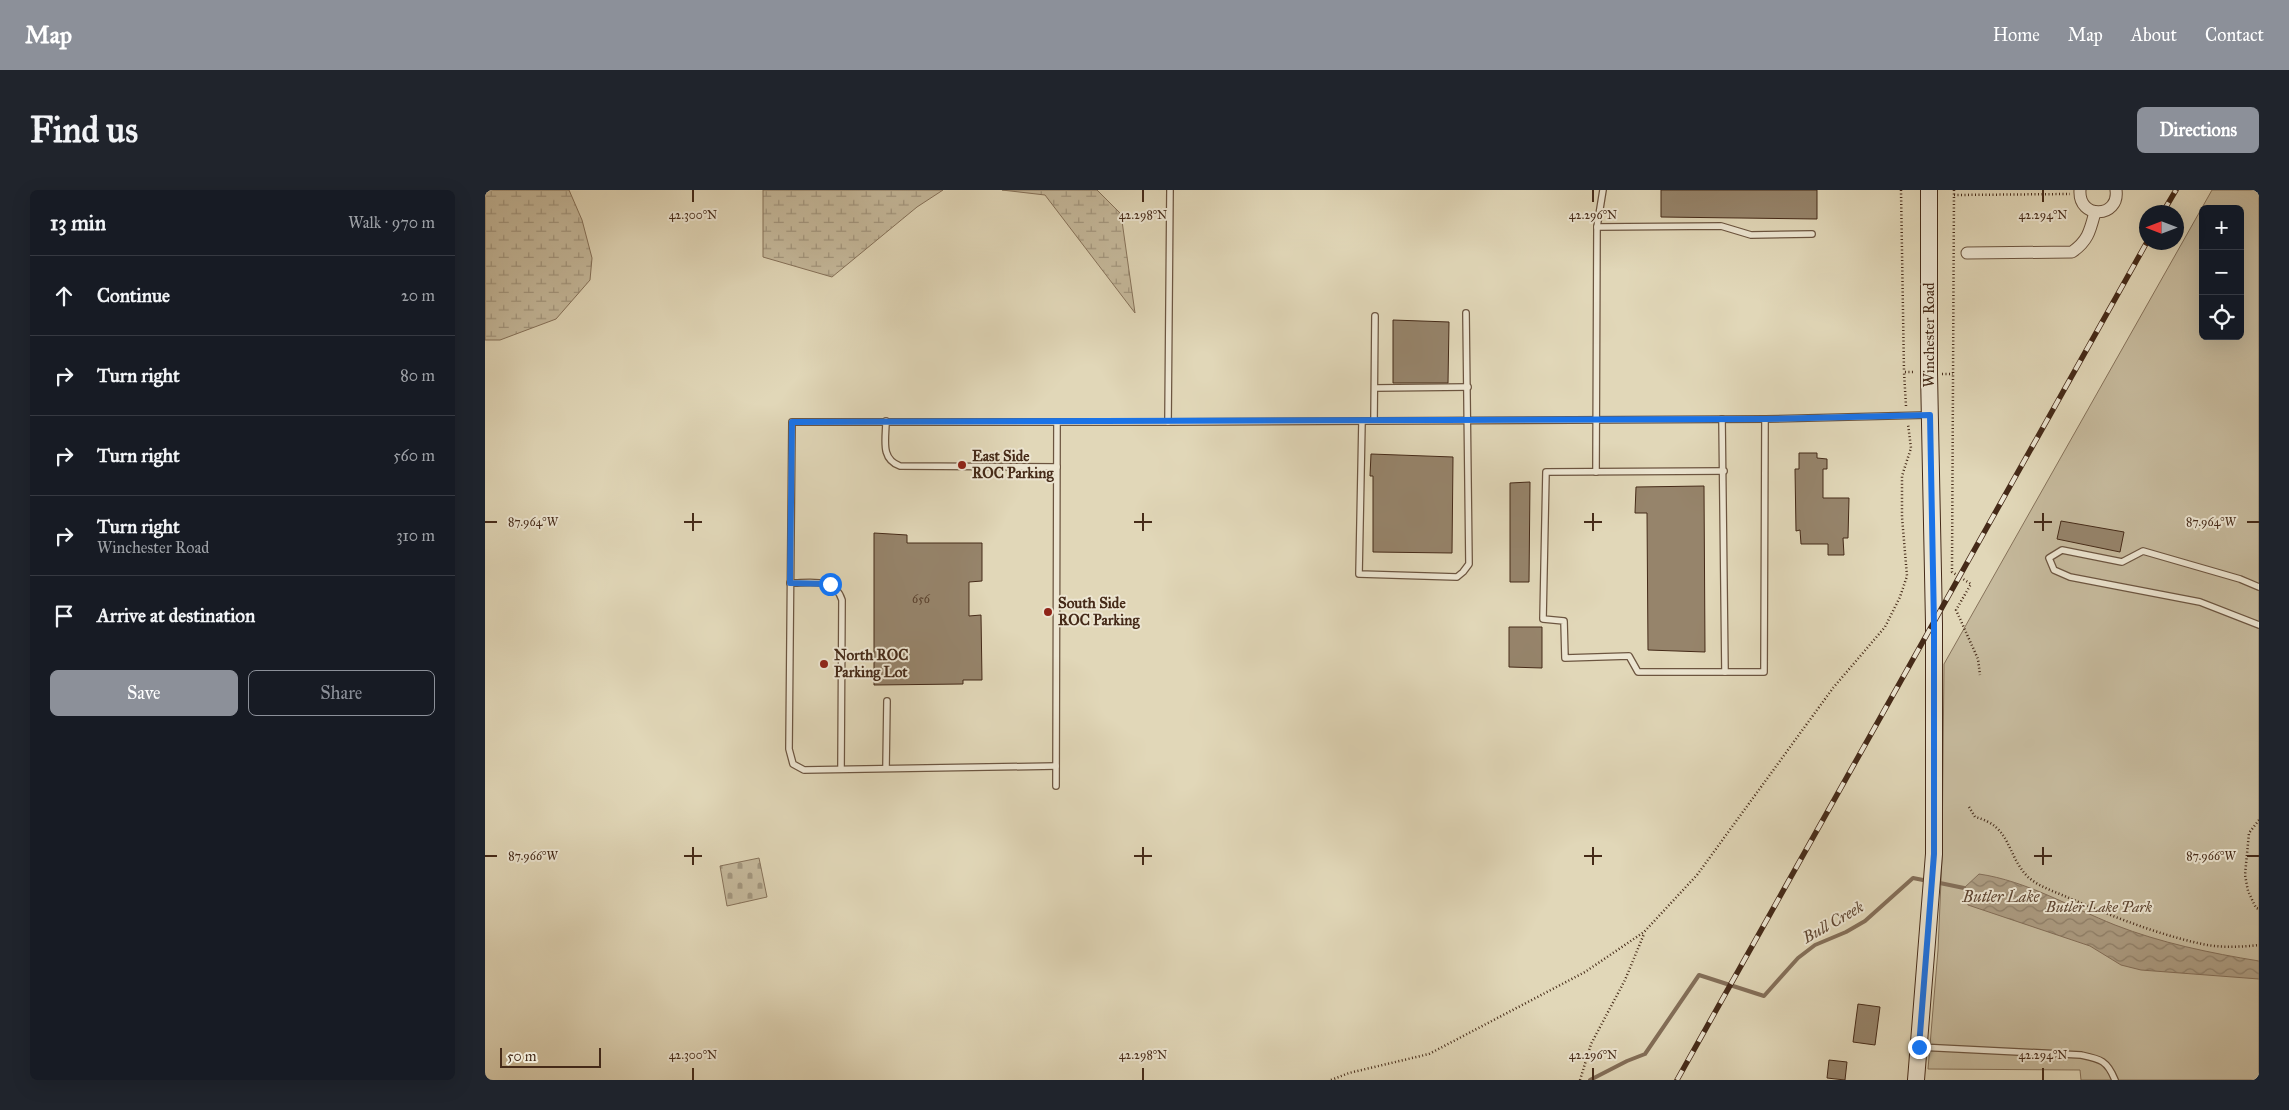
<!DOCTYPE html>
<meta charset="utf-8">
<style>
:root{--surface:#171b24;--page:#20242c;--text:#f1f3f6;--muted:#9ea1a6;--line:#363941;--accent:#8c9099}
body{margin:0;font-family:"IM FELL Great Primer",serif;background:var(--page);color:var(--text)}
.controls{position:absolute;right:15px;top:15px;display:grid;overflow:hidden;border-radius:8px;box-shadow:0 5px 20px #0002}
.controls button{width:45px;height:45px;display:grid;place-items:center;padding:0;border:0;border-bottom:1px solid var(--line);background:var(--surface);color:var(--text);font:25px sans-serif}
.compass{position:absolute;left:1654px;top:15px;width:45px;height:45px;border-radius:50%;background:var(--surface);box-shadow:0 5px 20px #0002;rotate:270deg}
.scale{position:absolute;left:15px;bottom:12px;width:101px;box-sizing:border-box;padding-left:5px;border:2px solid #452a18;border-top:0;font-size:14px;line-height:18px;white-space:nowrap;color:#452a18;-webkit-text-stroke:4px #ece5d1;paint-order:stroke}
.stop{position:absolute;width:15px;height:15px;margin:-11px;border:4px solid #1a73e8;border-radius:50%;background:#fff}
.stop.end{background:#1a73e8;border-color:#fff;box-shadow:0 1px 5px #0008}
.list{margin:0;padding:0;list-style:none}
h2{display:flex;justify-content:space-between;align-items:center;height:65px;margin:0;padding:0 20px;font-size:21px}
h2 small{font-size:16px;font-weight:400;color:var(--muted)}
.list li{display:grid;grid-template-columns:32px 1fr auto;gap:15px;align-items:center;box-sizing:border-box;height:80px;padding:0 20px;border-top:1px solid var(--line)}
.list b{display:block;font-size:19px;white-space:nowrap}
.list p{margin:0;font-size:16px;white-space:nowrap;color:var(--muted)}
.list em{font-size:16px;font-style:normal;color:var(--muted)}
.actions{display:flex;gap:10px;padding:15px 20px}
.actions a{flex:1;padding:11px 0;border:1px solid var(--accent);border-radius:8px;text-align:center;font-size:18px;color:var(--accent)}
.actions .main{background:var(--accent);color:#fff}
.icon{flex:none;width:28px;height:28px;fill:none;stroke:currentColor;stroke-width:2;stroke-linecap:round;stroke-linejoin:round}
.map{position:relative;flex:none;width:1774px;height:890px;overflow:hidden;border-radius:8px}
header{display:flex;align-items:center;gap:30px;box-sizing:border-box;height:70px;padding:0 25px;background:var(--accent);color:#fff}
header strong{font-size:24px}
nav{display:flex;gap:28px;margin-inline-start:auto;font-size:18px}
.intro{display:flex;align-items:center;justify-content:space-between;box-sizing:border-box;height:120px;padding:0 30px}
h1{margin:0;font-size:35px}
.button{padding:12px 22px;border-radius:8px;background:var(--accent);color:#fff;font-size:18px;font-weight:700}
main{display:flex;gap:30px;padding:0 30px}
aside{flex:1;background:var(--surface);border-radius:8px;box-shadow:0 5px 20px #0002}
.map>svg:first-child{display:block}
.wetland{fill:url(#wetland-marsh);stroke:#86725a}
.cemetery{fill:url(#cemetery-stones);stroke:#86725a}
.green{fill:#c6ba9d;stroke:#86725a;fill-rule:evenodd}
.water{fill:url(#water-waves);stroke:#836e58}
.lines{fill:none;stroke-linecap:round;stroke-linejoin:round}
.stream{stroke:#836e58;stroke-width:4}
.building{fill:#96846b;stroke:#452a18}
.service-casing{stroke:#6c5540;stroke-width:8}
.minor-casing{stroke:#6c5540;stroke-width:13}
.secondary-casing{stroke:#452a18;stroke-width:18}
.path{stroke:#452a18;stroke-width:2.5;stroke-dasharray:1 2.5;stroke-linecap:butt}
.service{stroke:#ece5d1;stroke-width:5.5}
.minor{stroke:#ece5d1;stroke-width:11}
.secondary{stroke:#ece5d1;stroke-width:16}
.rail-casing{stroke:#452a18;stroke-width:5.5}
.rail{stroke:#ece5d1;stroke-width:4;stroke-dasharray:11;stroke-linecap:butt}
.route{stroke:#1a73e8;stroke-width:6}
.ticks{fill:none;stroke:#452a18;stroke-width:2}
.poi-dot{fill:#8f2418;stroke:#ece5d1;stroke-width:2}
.labels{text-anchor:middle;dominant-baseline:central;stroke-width:4;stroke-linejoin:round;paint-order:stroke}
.number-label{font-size:12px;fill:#59402d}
.street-label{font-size:15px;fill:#452a18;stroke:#ece5d1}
.poi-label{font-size:15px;font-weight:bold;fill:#452a18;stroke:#ece5d1;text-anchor:start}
.park-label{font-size:15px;font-style:italic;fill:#5f4733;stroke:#ece5d1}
.water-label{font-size:16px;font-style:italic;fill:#5f4632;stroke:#ece5d1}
.ticks-label{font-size:12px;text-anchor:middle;fill:#452a18;stroke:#ece5d1;stroke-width:4;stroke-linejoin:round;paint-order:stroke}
</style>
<header>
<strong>Map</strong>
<nav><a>Home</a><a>Map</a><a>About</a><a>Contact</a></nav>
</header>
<div class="intro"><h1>Find us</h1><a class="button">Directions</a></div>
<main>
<aside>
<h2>13 min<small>Walk · 970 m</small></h2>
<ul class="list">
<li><svg class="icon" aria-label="ahead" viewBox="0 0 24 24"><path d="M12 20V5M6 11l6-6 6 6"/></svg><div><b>Continue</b></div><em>20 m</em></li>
<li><svg class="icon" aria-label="right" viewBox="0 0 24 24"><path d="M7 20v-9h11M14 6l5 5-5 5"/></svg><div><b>Turn right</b></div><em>80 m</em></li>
<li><svg class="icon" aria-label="right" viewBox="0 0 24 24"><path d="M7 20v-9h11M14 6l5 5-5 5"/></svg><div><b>Turn right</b></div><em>560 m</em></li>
<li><svg class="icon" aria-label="right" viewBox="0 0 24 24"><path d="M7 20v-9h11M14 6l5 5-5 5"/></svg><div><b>Turn right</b><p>Winchester Road</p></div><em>310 m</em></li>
<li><svg class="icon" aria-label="arrive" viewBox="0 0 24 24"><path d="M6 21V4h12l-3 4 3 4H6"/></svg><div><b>Arrive at destination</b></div></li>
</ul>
<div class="actions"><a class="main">Save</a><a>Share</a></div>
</aside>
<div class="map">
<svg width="1774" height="890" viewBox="0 0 1774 890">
<defs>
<pattern id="wetland-marsh" width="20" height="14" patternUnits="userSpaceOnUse" patternTransform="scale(1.25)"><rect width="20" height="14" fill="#c6ba9d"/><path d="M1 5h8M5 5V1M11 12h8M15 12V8" fill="none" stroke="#a3977f"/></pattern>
<pattern id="cemetery-stones" width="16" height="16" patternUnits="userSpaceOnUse" patternTransform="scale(1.25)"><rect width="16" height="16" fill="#c6ba9d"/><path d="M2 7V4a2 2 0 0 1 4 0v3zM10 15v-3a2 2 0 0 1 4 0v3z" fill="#a3977f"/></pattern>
<pattern id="water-waves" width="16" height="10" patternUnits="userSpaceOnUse" patternTransform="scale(1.25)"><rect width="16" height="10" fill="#ac9c82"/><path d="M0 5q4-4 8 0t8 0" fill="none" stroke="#8e7f69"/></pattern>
</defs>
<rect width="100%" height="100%" fill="#e1d7b8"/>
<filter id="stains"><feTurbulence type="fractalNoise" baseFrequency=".004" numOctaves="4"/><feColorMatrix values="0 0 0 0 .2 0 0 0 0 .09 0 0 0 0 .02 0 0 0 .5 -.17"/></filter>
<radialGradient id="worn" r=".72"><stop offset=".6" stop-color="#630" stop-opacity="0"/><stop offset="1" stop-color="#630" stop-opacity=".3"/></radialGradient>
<g class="wetland">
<polygon points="0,0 84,0 97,30 107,68 105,90 71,129 15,150 0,150"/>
<polygon points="278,0 458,0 432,17 347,87 278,67"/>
<polygon points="517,0 612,0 636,24 650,123 560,5"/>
</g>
<polygon class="cemetery" points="274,668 282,707 242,716 235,676"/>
<path class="green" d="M1727 0H1774V890H1596L1595 880 1443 879 1453 760 1457 668 1459 474ZM1718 19H1755V146H1718Z"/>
<path class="water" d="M1494 684C1542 691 1585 717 1630 735 1676 753 1725 763 1774 771V789L1656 780 1636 775 1605 756 1483 715 1479 698Z"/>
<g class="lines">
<g class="stream">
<polyline points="1450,692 1479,698"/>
<polyline points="1105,890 1142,871 1160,864 1214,785 1279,806 1313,768 1330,755 1361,742 1380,731 1428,688 1443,691"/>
</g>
</g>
<g class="building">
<polygon points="1176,0 1332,0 1332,29 1176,27"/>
<polygon points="908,130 964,132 963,193 908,193"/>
<polygon points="1314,263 1332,263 1332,268 1342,269 1342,279 1338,279 1338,308 1364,308 1363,348 1358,348 1359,365 1343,365 1343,354 1316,354 1315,340 1311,341 1310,279 1314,279"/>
<polygon points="886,264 968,267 967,363 888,362 888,286 885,286"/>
<polygon points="1045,292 1044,392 1025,392 1025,293"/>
<polygon points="1219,296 1220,462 1163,460 1162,323 1150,323 1151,297"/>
<polygon points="1576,331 1639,342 1635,362 1572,349"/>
<polygon points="389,343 422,345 422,353 497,353 497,391 484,392 484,426 496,425 497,490 478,490 478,494 389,495"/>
<polygon points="1024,437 1057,437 1057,478 1024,477"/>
<polygon points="1373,814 1395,817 1390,855 1368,852"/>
<polygon points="1344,870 1362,872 1360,890 1342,888"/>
</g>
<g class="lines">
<defs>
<g id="service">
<polyline points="685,0 683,232 1280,229 1443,225"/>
<polyline points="1112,37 1236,36 1266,45 1327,44"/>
<polyline points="890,198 983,197"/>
<polyline points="1237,229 1240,482"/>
<polyline points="889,230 890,126"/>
<path d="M401 231C401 249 395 269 415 276L572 277"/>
<polyline points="877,231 874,384 972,387 978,382 984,374 981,123"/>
<polyline points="1239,281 1061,282 1058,429 1079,431 1080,468 1144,466 1153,482 1279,482 1280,229"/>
<polyline points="1111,282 1112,37 1118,0"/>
<path d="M305 393C325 393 350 387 357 410L356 579"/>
<polyline points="1774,397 1755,389 1658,361 1637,372 1577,360 1564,368 1569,380 1585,387 1715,412 1774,435"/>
<polyline points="571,576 319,580 308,574 304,559 307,232 683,232"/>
<polyline points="401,578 402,511"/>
<polyline points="571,596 572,232"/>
<path d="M1434 857 1596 865C1615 869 1622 870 1630 890"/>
</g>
<g id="minor">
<path d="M1595 0C1593 30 1635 28 1631 0"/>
<path d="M1482 63 1587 62C1603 51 1605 41 1610 22"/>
</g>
<polyline id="secondary" points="1431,890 1449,664 1449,434 1444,183 1444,0"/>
</defs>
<use href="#service" class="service-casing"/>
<use href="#minor" class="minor-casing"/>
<use href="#secondary" class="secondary-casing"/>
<g class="path">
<polyline points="1416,0 1419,182"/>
<polyline points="1469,0 1467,382 1486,394 1471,420 1493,469 1495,485"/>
<polyline points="1469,5 1585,4"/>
<polyline points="1457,184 1468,184"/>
<polyline points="1421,216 1419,182 1429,182"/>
<path d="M1484 617 1490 627C1527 636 1521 665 1543 687 1554 697 1571 702 1584 708 1627 726 1671 744 1717 754 1735 758 1756 757 1774 755"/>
<polyline points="1774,630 1764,643 1760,685 1763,701 1771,718 1774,719"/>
<polyline points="846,890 864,883 944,864 1100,782 1159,742 1212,685 1348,498 1400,437 1415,407 1422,386 1417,327 1417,286 1426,258 1423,234"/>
<polyline points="1095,890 1106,854 1140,790 1159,744"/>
</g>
<use href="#service" class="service"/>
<use href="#minor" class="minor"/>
<use href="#secondary" class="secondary"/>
<defs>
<g id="rail">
<polyline points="1678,22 1691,0"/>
<polyline points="1192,890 1662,52"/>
</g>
</defs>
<use href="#rail" class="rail-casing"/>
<use href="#rail" class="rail"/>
</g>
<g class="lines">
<polyline class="route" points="345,394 305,393 307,232 1280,229 1445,225 1449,434 1449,664 1434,857"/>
</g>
<path class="ticks" d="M208 0V12M658 0V12M1108 0V12M1558 0V12M208 323V341M658 323V341M1108 323V341M1558 323V341M0 332H12M199 332H217M649 332H667M1099 332H1117M1549 332H1567M1762 332H1774M208 657V675M658 657V675M1108 657V675M1558 657V675M0 666H12M199 666H217M649 666H667M1099 666H1117M1549 666H1567M1762 666H1774M208 878V890M658 878V890M1108 878V890M1558 878V890"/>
<g class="poi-dot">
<circle cx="477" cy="275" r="5"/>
<circle cx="563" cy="422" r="5"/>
<circle cx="339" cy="474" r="5"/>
</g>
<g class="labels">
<g class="number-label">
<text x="436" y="409">656</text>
</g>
<g class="street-label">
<text transform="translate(1444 145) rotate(-90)">Winchester Road</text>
</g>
<g class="poi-label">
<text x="487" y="266">East Side<tspan x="487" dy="17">ROC Parking</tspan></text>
<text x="573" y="413">South Side<tspan x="573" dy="17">ROC Parking</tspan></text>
<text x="349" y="465">North ROC<tspan x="349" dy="17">Parking Lot</tspan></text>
</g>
<g class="park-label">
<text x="1614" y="717">Butler Lake Park</text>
</g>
<g class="water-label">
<text x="1516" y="706">Butler Lake</text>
<text transform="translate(1348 732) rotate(-30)">Bull Creek</text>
</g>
</g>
<g class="ticks-label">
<text x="208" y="29">42.300°N</text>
<text x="658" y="29">42.298°N</text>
<text x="1108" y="29">42.296°N</text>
<text x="1558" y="29">42.294°N</text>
<text x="1726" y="336">87.964°W</text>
<text x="48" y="336">87.964°W</text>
<text x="1726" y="670">87.966°W</text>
<text x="48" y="670">87.966°W</text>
<text x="208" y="869">42.300°N</text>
<text x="658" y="869">42.298°N</text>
<text x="1108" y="869">42.296°N</text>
<text x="1558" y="869">42.294°N</text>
</g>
<rect width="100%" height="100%" filter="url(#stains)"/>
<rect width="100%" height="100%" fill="url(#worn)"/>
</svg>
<div class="controls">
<button>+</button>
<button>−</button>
<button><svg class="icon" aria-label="locate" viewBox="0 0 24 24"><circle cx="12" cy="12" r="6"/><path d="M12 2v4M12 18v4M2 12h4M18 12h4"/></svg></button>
</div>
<svg class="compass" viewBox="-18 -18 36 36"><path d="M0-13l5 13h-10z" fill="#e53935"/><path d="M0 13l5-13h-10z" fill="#9ea1a6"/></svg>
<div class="scale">50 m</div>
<div class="stop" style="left:345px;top:394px"></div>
<div class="stop end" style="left:1434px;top:857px"></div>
</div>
</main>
